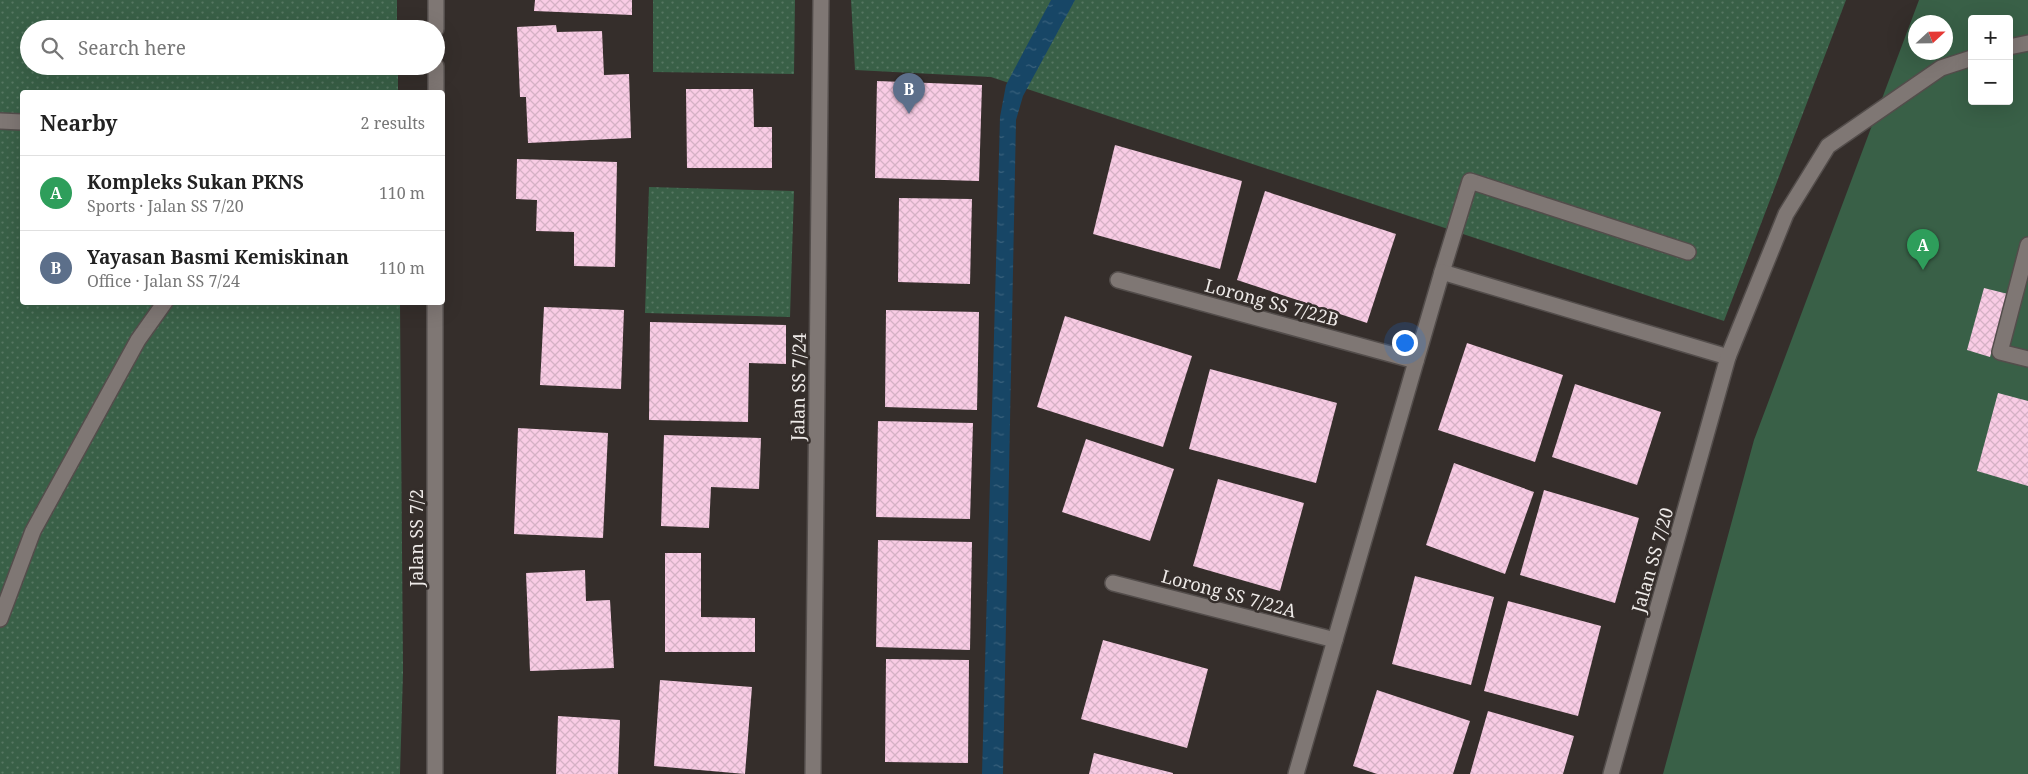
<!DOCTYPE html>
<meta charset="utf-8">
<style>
:root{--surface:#fff;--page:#f2f2f2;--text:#222;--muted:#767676;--line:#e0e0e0;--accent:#2563eb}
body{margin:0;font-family:"Noto Serif",serif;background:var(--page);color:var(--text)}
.controls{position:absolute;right:15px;top:15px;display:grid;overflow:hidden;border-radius:5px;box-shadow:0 5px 20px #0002}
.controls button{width:45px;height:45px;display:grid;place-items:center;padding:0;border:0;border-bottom:1px solid var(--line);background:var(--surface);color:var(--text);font:25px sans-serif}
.compass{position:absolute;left:1908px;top:15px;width:45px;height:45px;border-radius:50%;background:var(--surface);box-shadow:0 5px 20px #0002;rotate:68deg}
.you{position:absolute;left:1404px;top:342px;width:18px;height:18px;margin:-12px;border:4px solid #fff;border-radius:50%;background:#1a73e8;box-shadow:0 0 0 8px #1a73e833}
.badge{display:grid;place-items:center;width:32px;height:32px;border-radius:50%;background:var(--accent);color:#fff;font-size:16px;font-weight:700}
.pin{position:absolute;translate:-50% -41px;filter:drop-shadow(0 1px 2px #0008)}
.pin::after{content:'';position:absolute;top:26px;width:18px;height:15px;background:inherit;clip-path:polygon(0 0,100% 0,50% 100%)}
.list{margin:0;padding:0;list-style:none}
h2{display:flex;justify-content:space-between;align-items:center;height:65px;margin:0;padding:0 20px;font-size:21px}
h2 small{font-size:16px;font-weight:400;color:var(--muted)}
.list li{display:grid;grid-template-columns:32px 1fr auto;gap:15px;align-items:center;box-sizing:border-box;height:75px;padding:0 20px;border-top:1px solid var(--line)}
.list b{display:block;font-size:19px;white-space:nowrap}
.list p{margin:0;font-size:16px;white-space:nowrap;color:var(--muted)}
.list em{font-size:16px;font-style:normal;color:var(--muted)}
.icon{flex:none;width:28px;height:28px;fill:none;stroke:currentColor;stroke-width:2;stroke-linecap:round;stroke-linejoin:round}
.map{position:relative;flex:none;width:2028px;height:774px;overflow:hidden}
.search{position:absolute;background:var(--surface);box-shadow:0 5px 20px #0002;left:20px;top:20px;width:425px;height:55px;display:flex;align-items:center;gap:12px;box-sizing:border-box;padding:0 18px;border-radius:28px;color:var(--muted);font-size:19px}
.panel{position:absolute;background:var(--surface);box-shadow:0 5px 20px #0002;left:20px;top:90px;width:425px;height:215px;border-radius:5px}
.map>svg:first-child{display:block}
.grass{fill:url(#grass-dots)}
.garden{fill:#396047;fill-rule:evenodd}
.water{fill:url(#water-ripples)}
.building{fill:url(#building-cross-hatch)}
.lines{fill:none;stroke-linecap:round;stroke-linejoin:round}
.service-casing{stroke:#534d4b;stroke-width:18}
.minor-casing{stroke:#534d4b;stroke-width:18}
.tertiary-casing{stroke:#534d4b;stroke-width:18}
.service{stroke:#7f7774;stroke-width:15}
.minor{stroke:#7f7774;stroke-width:15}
.tertiary{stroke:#7f7774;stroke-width:15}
.labels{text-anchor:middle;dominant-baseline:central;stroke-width:5;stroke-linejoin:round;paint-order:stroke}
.street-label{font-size:18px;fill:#eeeae8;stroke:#352e2b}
</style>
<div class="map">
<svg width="2028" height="774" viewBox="0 0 2028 774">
<defs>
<pattern id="grass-dots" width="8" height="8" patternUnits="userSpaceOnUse" patternTransform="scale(1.25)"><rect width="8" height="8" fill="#396047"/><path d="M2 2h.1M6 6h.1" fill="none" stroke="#567762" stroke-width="1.8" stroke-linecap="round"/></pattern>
<pattern id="water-ripples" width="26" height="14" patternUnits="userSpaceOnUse" patternTransform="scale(1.25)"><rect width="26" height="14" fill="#174666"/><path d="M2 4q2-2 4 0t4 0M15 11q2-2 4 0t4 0" fill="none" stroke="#39617c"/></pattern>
<pattern id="building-cross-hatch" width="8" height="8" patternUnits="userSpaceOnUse" patternTransform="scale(1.25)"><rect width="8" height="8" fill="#f9cce5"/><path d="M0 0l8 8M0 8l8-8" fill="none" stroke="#d5b1c5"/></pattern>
</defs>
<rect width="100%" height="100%" fill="#352e2b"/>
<g class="grass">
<polygon points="0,0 397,0 397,29 29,29 29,66 398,66 398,92 22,92 22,302 400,303 403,672 400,774 0,774"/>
<polygon points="653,0 795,0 794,74 653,72"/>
<polygon points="851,0 1846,0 1724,321 991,77 855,70"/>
<polygon points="649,187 794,191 790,317 645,313"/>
</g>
<path class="garden" d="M1919 0H2028V774H1663L1754 440ZM1972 19H2009V101H1972ZM1916 22H1946V52H1916Z"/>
<polygon class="water" points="1051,0 1075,0 1023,96 1016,120 1003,774 982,774 1000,117 1006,85"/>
<g class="building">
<polygon points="535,0 632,0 632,15 534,11"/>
<polygon points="556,25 557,32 602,31 604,75 629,74 631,138 528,143 526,97 520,97 517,27"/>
<polygon points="877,81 982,85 979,181 875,178"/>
<polygon points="686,89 753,89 754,127 772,127 772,168 687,168"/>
<polygon points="1115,145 1242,181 1220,269 1093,234"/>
<polygon points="517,159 617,162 615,267 574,266 574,232 536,231 537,200 516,199"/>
<polygon points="1265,191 1396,234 1367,323 1237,280"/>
<polygon points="899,198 972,199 970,284 898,282"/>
<polygon points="1984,288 2008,294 1990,357 1967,350"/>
<polygon points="544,307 624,310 621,389 540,385"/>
<polygon points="886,310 979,312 977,410 885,407"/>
<polygon points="1065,316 1192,356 1163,447 1037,407"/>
<polygon points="650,322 786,325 786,364 749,363 748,422 649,420"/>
<polygon points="1467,343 1563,375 1535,462 1438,430"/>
<polygon points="1210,369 1337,403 1316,483 1189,449"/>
<polygon points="1575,384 1661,412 1637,485 1552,457"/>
<polygon points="1998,393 2028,401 2028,486 1977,471"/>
<polygon points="878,421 973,423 970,519 876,517"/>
<polygon points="518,428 608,433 603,538 514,534"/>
<polygon points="664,435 761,438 759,489 711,487 709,528 661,526"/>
<polygon points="1086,439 1174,469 1150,541 1062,512"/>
<polygon points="1454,463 1534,492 1505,574 1426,545"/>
<polygon points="1218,479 1304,503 1280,591 1193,566"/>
<polygon points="1544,490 1639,518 1615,603 1520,575"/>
<polygon points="878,540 972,542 970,650 876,647"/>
<polygon points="665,553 701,553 701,617 755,618 755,652 665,652"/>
<polygon points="585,570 586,601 610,600 614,668 530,671 526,573"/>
<polygon points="1415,576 1494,597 1471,685 1392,664"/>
<polygon points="1508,601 1601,626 1578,716 1484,691"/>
<polygon points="1103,640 1208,669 1187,748 1081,719"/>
<polygon points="886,659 969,660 968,763 885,762"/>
<polygon points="660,680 752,687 745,774 654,766"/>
<polygon points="1377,690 1470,721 1453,774 1377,774 1353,766"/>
<polygon points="1488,711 1574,736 1563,774 1470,774"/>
<polygon points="558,716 620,720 618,774 556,774"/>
<polygon points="1094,753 1173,773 1173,774 1089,774"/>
</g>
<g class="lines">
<defs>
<g id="service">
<polyline points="0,121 22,122"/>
<polyline points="2028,245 2000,352 2028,359"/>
<polyline points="1442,272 1470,181 1688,252"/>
<polyline points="0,619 33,531 138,340 165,302"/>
</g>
<g id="minor">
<polyline points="2009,47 2028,43"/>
<polyline points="1118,280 1416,361"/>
<polyline points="1113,583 1335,640"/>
<polyline points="813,774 821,0"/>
<polyline points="1296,774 1442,272 1728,357"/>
<polyline points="1611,774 1728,357 1786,214 1828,146 1941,68 1972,58"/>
</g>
<g id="tertiary">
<polyline points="436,29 436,0"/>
<polyline points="436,92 436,66"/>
<polyline points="435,774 435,302"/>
</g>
</defs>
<use href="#service" class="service-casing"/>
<use href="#minor" class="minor-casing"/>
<use href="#tertiary" class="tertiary-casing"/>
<use href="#service" class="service"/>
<use href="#minor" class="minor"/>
<use href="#tertiary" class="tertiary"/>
</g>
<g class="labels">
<g class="street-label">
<text transform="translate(1272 302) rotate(15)">Lorong SS 7/22B</text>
<text transform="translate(798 387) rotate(-89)">Jalan SS 7/24</text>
<text transform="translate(416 538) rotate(-90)">Jalan SS 7/2</text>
<text transform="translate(1652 560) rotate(-74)">Jalan SS 7/20</text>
<text transform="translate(1229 593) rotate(15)">Lorong SS 7/22A</text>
</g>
</g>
</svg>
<div class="controls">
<button>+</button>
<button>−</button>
</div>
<svg class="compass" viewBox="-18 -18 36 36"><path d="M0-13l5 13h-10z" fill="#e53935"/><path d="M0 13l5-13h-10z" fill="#767676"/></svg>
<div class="you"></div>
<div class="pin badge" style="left:1923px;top:270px;background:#2e9e5b">A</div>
<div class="pin badge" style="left:909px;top:114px;background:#5c6f8a">B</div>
<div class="search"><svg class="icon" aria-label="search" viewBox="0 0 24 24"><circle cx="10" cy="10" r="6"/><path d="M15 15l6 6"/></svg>Search here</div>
<section class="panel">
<h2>Nearby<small>2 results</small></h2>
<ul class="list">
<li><span class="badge" style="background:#2e9e5b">A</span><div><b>Kompleks Sukan PKNS</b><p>Sports · Jalan SS 7/20</p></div><em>110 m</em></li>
<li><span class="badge" style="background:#5c6f8a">B</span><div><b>Yayasan Basmi Kemiskinan</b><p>Office · Jalan SS 7/24</p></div><em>110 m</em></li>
</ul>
</section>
</div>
